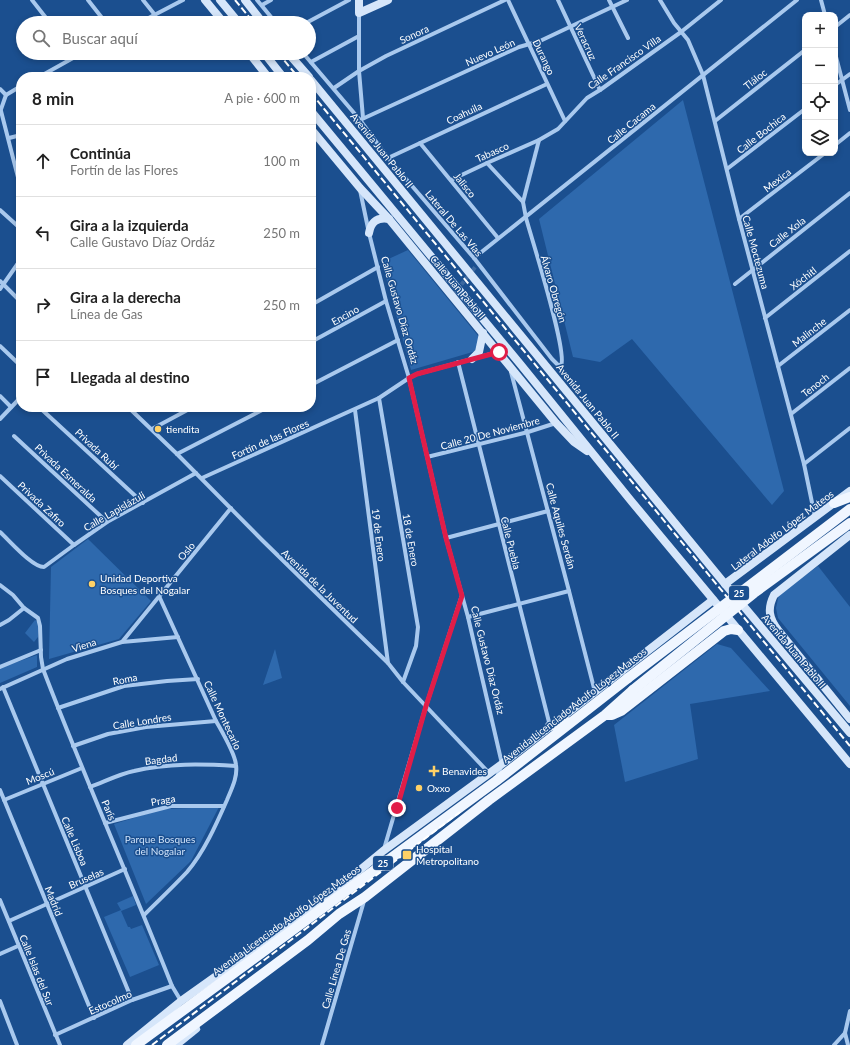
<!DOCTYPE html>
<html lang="es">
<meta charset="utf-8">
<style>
:root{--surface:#fff;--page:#f2f2f2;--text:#222;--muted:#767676;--line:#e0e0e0}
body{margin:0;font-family:Lato,sans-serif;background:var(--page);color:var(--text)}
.controls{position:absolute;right:12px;top:12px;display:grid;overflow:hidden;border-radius:8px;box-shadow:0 2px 6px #0003}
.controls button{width:36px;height:36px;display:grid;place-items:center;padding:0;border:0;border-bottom:1px solid var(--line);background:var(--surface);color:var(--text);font:20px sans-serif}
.stop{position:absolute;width:12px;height:12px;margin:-9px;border:3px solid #e11d48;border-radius:50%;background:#fff}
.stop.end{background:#e11d48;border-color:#fff;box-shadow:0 1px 4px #0008}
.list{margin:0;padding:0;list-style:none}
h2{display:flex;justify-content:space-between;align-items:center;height:52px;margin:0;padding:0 16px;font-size:17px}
h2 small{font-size:13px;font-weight:400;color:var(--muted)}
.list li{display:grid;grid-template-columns:26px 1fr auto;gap:12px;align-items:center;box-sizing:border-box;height:72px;padding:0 16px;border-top:1px solid var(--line)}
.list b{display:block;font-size:15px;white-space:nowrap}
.list p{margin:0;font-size:13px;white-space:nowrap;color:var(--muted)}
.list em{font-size:13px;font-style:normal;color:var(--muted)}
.icon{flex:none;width:22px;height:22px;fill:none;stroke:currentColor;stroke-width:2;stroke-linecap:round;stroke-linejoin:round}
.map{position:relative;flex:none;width:850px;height:1045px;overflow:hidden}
.search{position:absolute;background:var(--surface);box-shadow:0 2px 6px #0003;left:16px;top:16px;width:300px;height:44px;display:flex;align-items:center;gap:10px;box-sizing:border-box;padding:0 14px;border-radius:22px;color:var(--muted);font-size:15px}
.panel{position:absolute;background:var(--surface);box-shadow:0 2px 6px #0003;left:16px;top:72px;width:300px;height:340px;border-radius:16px}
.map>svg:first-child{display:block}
.green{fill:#2e69ad}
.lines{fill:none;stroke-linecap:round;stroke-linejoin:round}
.street-tunnel{stroke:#3d69a0;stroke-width:4;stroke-dasharray:4 2;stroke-linecap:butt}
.street{stroke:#a9c9ee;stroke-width:4}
.secondary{stroke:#d6e6fa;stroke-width:8}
.primary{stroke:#f0f6ff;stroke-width:10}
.rail{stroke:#fff;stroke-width:2;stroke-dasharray:7 3;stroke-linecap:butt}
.primary-bridge{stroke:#f0f6ff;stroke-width:10}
.route{stroke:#e11d48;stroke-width:5}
.poi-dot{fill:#ffd166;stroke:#1b4f8f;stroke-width:1.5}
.labels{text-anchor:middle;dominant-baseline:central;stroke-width:3;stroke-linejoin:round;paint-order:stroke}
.shield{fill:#1b4f8f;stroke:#bbcadd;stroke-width:1}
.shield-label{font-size:9px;font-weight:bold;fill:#fff}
.street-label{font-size:10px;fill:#fff;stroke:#1b4f8f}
.poi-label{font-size:10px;fill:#fff;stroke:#1b4f8f;text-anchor:start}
.park-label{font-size:10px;fill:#cfe3fa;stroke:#1b4f8f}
</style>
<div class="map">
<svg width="850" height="1045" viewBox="0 0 850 1045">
<rect width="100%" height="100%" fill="#1b4f8f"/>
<g class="green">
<polygon points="683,100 784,491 772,505 632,339 600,362 573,357 539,219"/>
<polygon points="408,250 479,337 476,351 411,370 382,262"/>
<polygon points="88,539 151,601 119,639 49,659 51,567"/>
<polygon points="818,566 850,607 850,706 778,618 776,608 779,594"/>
<polygon points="35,620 39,623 38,637 34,642 25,633"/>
<polygon points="717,644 731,648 770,691 690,704 698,759 625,782 614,725"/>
<polygon points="275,649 282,678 263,685"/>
<polygon points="37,655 37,667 0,683 0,668"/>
<polygon points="219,807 191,861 146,904 114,824 163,809"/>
<polygon points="133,896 136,905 121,911 128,927 130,927 131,929 142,925 159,965 130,977 104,917 121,910 117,903"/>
</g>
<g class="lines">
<polyline class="street-tunnel" points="454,294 476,266"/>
<g class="street">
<polyline points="32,0 50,23"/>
<polyline points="88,0 106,23"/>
<polyline points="143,0 155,15"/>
<polyline points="257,0 276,23"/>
<polyline points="508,0 565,121"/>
<polyline points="558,0 600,90"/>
<polyline points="609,0 628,38"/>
<polyline points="660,0 674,23 688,40 703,75 739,219 804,464 815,517"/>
<polyline points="821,0 825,15"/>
<polyline points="262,5 271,0"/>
<polyline points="359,13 359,71 363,118"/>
<polyline points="139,23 183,0"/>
<polyline points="306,23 349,0"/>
<polyline points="835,27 850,15"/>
<path d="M303 53 360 120 388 158 474 258 552 359 557 364 561 366C568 352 532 240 526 218L523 202 487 163"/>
<polyline points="835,53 850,110"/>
<polyline points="311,62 359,36"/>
<polyline points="39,77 82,53"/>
<polyline points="835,85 850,74"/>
<polyline points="334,88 359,71 386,56 505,0"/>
<polyline points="0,89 6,95"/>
<polyline points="1,111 21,189"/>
<polyline points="0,112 6,95 21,86"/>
<polyline points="360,120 519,47 540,41 627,0"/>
<polyline points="715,121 805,50"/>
<polyline points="9,138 21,135"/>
<polyline points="420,143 498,238"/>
<polyline points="835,145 850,133"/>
<polyline points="388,158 547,84"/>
<polyline points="727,169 805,109"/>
<polyline points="451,180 487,163 539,140 558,129 587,98 600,90 681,32 721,0"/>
<polyline points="360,190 369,233 386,301 409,378 446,538 468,617 502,764 497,777"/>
<polyline points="523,202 539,140"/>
<polyline points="0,210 21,229"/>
<polyline points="739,219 825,153"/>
<polyline points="474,258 797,0"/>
<polyline points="0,281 21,302"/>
<polyline points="735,284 850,193"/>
<polyline points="0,289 21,259"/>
<polyline points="311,305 378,267"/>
<polyline points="765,318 850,251"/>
<polyline points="311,342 386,301"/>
<polyline points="0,346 21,366"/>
<polyline points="458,362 550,726"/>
<polyline points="778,366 850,310"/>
<polyline points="511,372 569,591 595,692"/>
<polyline points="311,385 398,340"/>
<polyline points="0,396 11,407"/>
<polyline points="379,398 418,627 416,646 403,682"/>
<polyline points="39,407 143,503"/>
<polyline points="128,407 177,454 262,540 388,663 403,682 490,774"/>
<polyline points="355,410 388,663"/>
<polyline points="791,414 850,368"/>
<polyline points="0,419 21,397"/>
<polyline points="152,429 193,407"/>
<polyline points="14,436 107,522"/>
<polyline points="177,454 268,407"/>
<polyline points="427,457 528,432 556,423"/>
<polyline points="804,464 850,428"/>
<polyline points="0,476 74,545"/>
<polyline points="202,478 379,398 409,378 417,374 498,352"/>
<path d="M0 532C10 541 32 567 44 567L74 545 107 522 196 473"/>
<polyline points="446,538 548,511"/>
<path d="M0 585 13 595 24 608 38 618 40 626 41 657 43 669C84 776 130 880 172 986L181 1001"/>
<polyline points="468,617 569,591"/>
<polyline points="0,625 9,620 24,608"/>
<polyline points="122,642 231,508"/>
<polyline points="0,667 41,650"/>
<polyline points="3,687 132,1000"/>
<polyline points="0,689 67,659 122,642 178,637"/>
<polyline points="58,708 124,686 167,681 198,679"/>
<polyline points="73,746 108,734 146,727 216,721"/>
<path d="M90 787C104 782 119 774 134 771 168 763 202 764 236 766"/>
<polyline points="0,790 94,1018"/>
<polyline points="4,800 82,768"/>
<polyline points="105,823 171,806 224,806"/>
<polyline points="384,849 426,706 462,595"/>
<polyline points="0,900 60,1045"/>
<path d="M144 915C158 901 173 887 187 872 204 852 216 825 227 800 231 790 238 777 236 765 235 753 222 732 216 721L159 596"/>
<polyline points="9,921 125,869"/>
<polyline points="0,954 18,946"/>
<polyline points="0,1001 17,1045"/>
<polyline points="845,1033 848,1045"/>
<polyline points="55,1035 132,1000 172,986"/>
<polyline points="322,1045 364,901"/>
<polyline points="834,1045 845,1033 850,1011"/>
</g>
<g class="secondary">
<polyline points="205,0 224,23"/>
<polyline points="220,0 239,23"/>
<polyline points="245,0 263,23"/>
<polyline points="359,0 359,13 388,0"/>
<polyline points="249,53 268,77"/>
<polyline points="264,53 283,77"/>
<polyline points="288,53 309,77"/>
<polyline points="311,80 725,584 850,733"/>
<polyline points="311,111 521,365 632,502 850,764"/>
<polyline points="311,129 360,188 389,219 556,423 574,442 587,451"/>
<path d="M369 233C371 222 377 217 389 219"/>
<polyline points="472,359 479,352 483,333"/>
<path d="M850 535 774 595C767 609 769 618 778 630L850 719"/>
<polyline points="725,584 850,491"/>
<polyline points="127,1045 181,1001 327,897 383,851 502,764 713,600"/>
<polyline points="176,1045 196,1029"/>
</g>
<g class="primary">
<polyline points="834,503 850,497"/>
<polyline points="607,715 612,715 621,711 724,631 731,629 738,630"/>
<polyline points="550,726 567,722"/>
<polyline points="136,1045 496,781 628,678"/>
<polyline points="167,1045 308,940 339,914 365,897 489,800 605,715 633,690"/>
</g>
<g class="rail">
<polyline points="235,0 254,23"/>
<polyline points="278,53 298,77"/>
<polyline points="311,93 850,746"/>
<polyline points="152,1045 460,812"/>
</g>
<g class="primary-bridge">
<polyline points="628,678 850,509"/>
<polyline points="633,690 754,593 850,523"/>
</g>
</g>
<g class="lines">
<polyline class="route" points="397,808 426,706 462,596 446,538 409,378 417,374 499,352"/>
</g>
<g class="poi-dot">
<circle cx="158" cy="429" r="4"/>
<circle cx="92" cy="584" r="4"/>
<path d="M432 765h4v4h4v4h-4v4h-4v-4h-4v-4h4z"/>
<circle cx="419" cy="788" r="4"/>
<rect x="402" y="850" width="10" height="10" rx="2"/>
</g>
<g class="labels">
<g class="shield">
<rect x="729" y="586" width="20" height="14" rx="3"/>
<rect x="373" y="856" width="20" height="14" rx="3"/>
</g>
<g class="shield-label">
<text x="739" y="593">25</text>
<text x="383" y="863">25</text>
</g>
<g class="street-label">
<text transform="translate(414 34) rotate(-25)">Sonora</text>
<text transform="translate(586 42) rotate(65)">Veracruz</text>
<text transform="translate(490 52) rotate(-24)">Nuevo León</text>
<text transform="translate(544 57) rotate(65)">Durango</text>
<text transform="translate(624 62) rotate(-35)">Calle Francisco Villa</text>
<text transform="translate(755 79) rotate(-38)">Tláloc</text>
<text transform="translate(464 113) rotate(-25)">Coahuila</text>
<text transform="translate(631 123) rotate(-39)">Calle Cacama</text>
<text transform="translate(761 133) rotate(-38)">Calle Bochica</text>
<text transform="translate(382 150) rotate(51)">Avenida Juan Pablo II</text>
<text transform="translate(492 152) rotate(-24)">Tabasco</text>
<text transform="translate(777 180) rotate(-38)">Mexica</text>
<text transform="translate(465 185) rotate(51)">Jalisco</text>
<text transform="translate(454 223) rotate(50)">Lateral De Las Vías</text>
<text transform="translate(787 232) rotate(-38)">Calle Xola</text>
<text transform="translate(756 252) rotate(75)">Calle Moctezuma</text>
<text transform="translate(803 278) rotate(-38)">Xóchitl</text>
<text transform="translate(458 287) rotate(50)">Calle Juan Pablo II</text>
<text transform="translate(554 289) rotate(74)">Álvaro Obregón</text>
<text transform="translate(400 310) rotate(74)">Calle Gustavo Díaz Ordáz</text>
<text transform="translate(345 315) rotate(-29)">Encino</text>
<text transform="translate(809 332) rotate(-38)">Malinche</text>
<text transform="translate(815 385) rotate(-38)">Tenoch</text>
<text transform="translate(588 401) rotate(51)">Avenida Juan Pablo II</text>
<text transform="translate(490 433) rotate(-15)">Calle 20 De Noviembre</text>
<text transform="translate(270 439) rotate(-24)">Fortín de las Flores</text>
<text transform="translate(97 449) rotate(43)">Privada Rubí</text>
<text transform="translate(66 473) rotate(43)">Privada Esmeralda</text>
<text transform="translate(42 504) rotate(43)">Privada Zafiro</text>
<text transform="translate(114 511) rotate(-30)">Calle Lapislázuli</text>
<text transform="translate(561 526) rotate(75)">Calle Aquiles Serdán</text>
<text transform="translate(782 530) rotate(-37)">Lateral Adolfo López Mateos</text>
<text transform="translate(379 535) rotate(83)">19 de Enero</text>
<text transform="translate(411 540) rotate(80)">18 de Enero</text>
<text transform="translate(511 543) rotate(76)">Calle Puebla</text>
<text transform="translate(186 551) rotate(-50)">Oslo</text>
<text transform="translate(320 586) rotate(44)">Avenida de la Juventud</text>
<text transform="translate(84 645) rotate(-17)">Viena</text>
<text transform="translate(794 651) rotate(50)">Avenida Juan Pablo II</text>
<text transform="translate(488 660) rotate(76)">Calle Gustavo Díaz Ordáz</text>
<text transform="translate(125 679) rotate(-11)">Roma</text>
<text transform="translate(574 705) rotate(-38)">Avenida Licenciado Adolfo López Mateos</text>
<text transform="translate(223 715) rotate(65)">Calle Montecarlo</text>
<text transform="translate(142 721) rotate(-9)">Calle Londres</text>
<text transform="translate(161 759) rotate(-7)">Bagdad</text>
<text transform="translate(40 776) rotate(-22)">Moscú</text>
<text transform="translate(163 800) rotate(-10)">Praga</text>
<text transform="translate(109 810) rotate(67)">París</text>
<text transform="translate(75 841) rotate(67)">Calle Lisboa</text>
<text transform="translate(86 878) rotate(-24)">Bruselas</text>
<text transform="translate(54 901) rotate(68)">Madrid</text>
<text transform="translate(286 920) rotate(-36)">Avenida Licenciado Adolfo López Mateos</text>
<text transform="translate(336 969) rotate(-74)">Calle Línea De Gas</text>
<text transform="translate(37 970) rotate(68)">Calle Islas del Sur</text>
<text transform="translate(110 1002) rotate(-24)">Estocolmo</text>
</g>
<g class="poi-label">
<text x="166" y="429">tiendita</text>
<text x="100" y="578">Unidad Deportiva<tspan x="100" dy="12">Bosques del Nogalar</tspan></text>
<text x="442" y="771">Benavides</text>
<text x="427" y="788">Oxxo</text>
<text x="416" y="849">Hospital<tspan x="416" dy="12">Metropolitano</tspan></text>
</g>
<g class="park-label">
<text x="160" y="839">Parque Bosques<tspan x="160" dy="12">del Nogalar</tspan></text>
</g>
</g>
</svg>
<div class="controls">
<button>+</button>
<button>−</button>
<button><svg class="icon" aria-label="locate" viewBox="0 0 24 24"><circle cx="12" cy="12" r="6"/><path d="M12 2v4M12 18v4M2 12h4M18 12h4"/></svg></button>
<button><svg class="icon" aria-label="layers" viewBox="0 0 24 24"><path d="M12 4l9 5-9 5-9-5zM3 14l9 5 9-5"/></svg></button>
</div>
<div class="stop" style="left:499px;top:352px"></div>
<div class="stop end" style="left:397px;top:808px"></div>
<div class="search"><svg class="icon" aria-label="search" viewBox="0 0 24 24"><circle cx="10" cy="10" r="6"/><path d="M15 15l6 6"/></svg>Buscar aquí</div>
<section class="panel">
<h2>8 min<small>A pie · 600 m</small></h2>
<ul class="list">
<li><svg class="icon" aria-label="ahead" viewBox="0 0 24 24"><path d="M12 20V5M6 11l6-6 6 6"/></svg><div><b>Continúa</b><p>Fortín de las Flores</p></div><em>100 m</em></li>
<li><svg class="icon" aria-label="left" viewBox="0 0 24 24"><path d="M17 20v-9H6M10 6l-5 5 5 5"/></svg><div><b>Gira a la izquierda</b><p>Calle Gustavo Díaz Ordáz</p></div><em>250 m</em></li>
<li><svg class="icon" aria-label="right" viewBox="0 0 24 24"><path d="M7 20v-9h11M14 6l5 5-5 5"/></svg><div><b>Gira a la derecha</b><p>Línea de Gas</p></div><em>250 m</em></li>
<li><svg class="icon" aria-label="arrive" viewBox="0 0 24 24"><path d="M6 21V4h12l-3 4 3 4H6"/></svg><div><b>Llegada al destino</b></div></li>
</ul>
</section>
</div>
